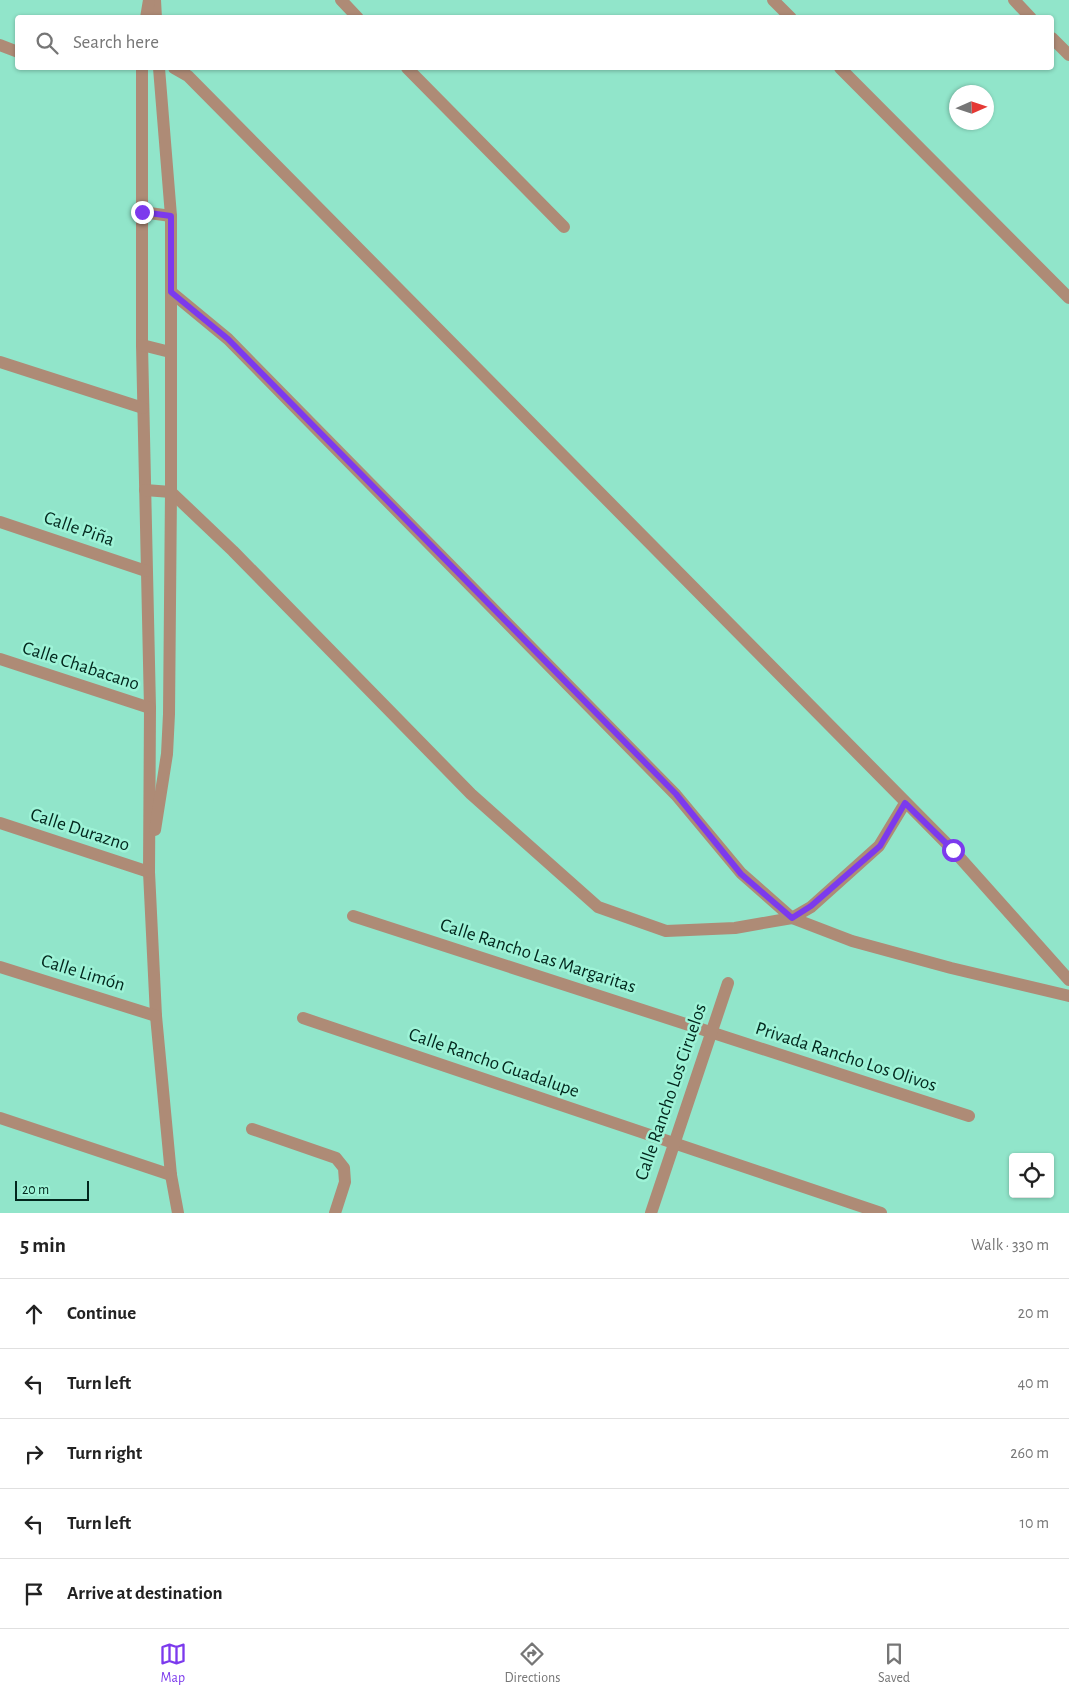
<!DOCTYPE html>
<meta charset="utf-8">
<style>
:root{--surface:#fff;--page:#f6f6f6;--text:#222;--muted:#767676;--line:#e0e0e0;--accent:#7c3aed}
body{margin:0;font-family:"Alegreya Sans",sans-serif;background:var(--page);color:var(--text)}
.controls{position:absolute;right:15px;bottom:15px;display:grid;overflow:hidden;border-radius:5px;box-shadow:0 1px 4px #0004}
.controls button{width:45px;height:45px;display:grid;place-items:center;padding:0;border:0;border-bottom:1px solid var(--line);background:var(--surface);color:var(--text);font:25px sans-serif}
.compass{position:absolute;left:949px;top:85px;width:45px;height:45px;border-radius:50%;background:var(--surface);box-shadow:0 1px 4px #0004;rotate:87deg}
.scale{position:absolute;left:15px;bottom:12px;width:74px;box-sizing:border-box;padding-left:5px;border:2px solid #02271d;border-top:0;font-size:14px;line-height:18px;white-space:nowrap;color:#02271d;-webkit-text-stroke:4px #9ef3d7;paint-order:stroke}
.stop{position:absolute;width:15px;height:15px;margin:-11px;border:4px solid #7c3aed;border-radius:50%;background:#fff}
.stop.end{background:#7c3aed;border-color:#fff;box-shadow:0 1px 5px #0008}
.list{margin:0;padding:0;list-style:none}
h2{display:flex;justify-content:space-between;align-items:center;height:65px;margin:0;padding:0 20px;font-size:21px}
h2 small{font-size:16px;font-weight:400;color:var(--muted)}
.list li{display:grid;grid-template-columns:32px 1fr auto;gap:15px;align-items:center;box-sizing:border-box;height:70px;padding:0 20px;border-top:1px solid var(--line)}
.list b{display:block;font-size:19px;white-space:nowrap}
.list em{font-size:16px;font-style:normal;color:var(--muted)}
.icon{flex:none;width:28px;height:28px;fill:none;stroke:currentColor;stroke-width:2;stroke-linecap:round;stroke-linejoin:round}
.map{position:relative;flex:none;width:1069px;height:1213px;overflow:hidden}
.search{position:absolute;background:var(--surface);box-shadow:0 1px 4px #0004;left:15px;right:15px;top:15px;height:55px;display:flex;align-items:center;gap:12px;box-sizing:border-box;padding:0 18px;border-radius:5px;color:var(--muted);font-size:19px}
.sheet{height:415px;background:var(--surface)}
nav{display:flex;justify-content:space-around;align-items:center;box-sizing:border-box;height:70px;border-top:1px solid var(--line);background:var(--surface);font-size:14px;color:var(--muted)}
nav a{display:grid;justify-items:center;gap:2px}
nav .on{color:var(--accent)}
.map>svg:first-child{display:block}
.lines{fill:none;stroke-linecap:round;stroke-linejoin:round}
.minor{stroke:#ae8b76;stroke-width:12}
.route{stroke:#7c3aed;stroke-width:6}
.labels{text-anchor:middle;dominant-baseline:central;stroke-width:5;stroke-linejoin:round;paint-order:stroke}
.street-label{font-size:19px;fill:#02271d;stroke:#9ef3d7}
</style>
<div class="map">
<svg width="1069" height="1213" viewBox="0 0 1069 1213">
<rect width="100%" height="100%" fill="#91e5ca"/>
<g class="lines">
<g class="minor">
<polyline points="155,0 156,18"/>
<polyline points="341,0 358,18"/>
<polyline points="773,0 791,18"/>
<polyline points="1014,0 1031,18"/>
<polyline points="146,18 149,0"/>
<polyline points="1052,38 1069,55"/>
<polyline points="0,45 18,52"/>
<polyline points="142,68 142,345 150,708 149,872 156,1016 171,1175 178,1213"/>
<polyline points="174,68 188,76 953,850 1069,980"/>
<polyline points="407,68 564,227"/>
<polyline points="840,68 1069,298"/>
<polyline points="142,212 171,216"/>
<polyline points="171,292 228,339 676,795 741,873 792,918 852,941 951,968 1069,996"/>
<polyline points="142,345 170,352"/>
<polyline points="0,362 143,408"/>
<polyline points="145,490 171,492 233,551 471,794 598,907 666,931 735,928 792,918 811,907 879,846 905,803"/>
<polyline points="0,522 146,571"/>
<polyline points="0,659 150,708"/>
<polyline points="0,823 149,872"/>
<polyline points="155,830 167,754 169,714 171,492 171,216 159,68"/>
<polyline points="353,916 969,1116"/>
<polyline points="0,967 156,1016"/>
<polyline points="303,1018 881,1213"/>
<polyline points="0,1118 171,1175"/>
<polyline points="252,1129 336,1158 344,1168 345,1182 335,1213"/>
<polyline points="651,1213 728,983"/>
</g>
</g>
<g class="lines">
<polyline class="route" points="142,212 171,216 171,292 228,339 676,794 741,874 792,918 811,906 880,846 905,803 953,850"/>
</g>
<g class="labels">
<g class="street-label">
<text transform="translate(79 529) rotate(19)">Calle Piña</text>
<text transform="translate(81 666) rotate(18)">Calle Chabacano</text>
<text transform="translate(80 830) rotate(18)">Calle Durazno</text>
<text transform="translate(538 956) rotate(18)">Calle Rancho Las Margaritas</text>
<text transform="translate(83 973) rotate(17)">Calle Limón</text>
<text transform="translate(846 1057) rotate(18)">Privada Rancho Los Olivos</text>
<text transform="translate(494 1063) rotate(19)">Calle Rancho Guadalupe</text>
<text transform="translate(671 1092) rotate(-71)">Calle Rancho Los Ciruelos</text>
</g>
</g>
</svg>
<div class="controls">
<button><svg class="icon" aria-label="locate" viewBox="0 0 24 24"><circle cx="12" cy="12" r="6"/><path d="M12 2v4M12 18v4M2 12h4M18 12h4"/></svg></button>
</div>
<svg class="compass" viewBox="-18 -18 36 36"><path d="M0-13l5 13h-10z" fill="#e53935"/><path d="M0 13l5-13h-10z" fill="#767676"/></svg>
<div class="scale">20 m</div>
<div class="stop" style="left:953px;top:850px"></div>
<div class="stop end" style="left:142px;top:212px"></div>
<div class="search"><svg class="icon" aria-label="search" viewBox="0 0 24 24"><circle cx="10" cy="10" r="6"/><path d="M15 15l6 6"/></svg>Search here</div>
</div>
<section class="sheet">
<h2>5 min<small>Walk · 330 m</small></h2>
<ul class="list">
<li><svg class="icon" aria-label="ahead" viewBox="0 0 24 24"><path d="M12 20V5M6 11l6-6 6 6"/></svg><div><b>Continue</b></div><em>20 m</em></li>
<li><svg class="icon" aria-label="left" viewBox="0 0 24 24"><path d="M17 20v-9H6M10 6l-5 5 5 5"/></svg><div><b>Turn left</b></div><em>40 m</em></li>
<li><svg class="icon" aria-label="right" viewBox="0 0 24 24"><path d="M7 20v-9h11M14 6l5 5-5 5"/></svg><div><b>Turn right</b></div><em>260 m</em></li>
<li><svg class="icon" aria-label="left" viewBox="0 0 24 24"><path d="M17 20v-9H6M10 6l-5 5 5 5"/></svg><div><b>Turn left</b></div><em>10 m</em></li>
<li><svg class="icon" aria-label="arrive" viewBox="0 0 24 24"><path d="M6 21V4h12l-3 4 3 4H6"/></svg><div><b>Arrive at destination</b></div></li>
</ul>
</section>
<nav>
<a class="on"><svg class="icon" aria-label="map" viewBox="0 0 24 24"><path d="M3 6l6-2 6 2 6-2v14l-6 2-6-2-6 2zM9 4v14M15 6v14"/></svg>Map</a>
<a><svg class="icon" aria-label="directions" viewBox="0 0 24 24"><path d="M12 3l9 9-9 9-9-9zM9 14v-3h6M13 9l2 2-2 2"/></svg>Directions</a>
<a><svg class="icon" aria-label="saved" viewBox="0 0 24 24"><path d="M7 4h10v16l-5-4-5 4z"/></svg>Saved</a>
</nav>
